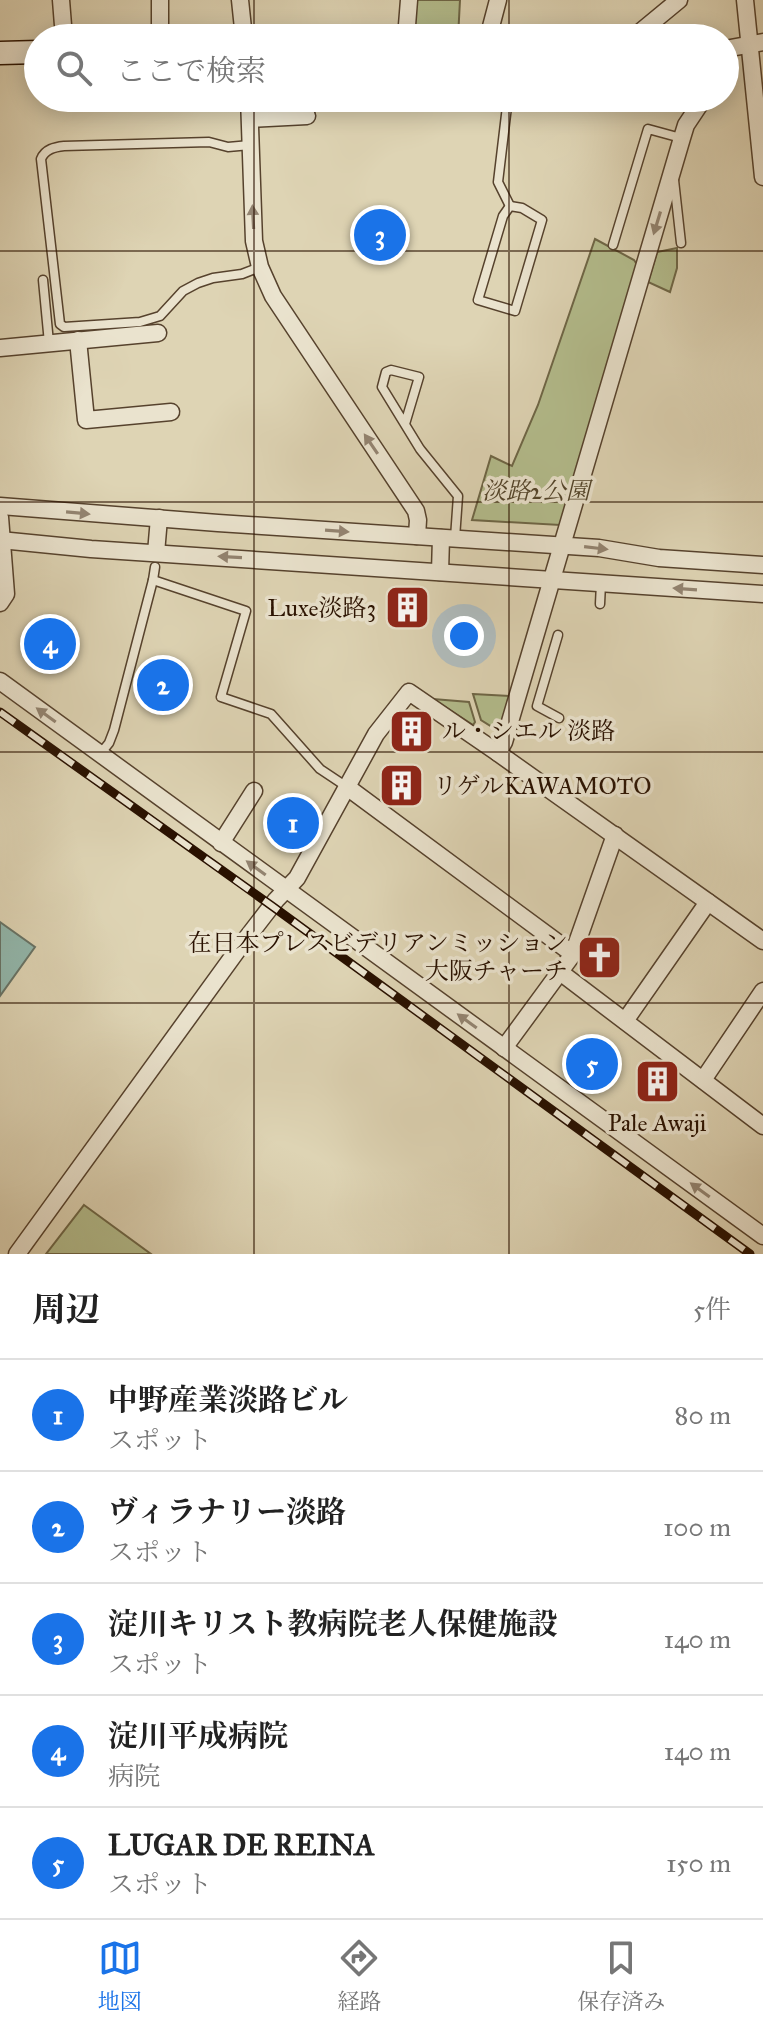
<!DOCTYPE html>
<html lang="ja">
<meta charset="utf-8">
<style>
:root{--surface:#fff;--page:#f6f6f6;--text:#222;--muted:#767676;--line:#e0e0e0;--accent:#1a73e8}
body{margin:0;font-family:"IM FELL Great Primer","Noto Serif JP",serif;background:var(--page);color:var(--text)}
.you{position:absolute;left:464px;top:636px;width:28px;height:28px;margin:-20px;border:6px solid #fff;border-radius:50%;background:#1a73e8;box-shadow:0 0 0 12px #1a73e833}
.badge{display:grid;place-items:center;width:52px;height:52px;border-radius:50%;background:var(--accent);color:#fff;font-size:26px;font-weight:700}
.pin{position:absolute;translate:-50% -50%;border:4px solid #fff;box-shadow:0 2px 8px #0006}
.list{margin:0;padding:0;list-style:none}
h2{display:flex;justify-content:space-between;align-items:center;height:104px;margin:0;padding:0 32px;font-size:34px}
h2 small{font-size:26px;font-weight:400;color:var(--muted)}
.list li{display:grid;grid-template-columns:52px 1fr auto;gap:24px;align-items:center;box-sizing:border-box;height:112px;padding:0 32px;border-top:2px solid var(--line)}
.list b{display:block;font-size:30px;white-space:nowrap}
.list p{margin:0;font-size:26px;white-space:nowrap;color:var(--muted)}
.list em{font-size:26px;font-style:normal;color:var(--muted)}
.icon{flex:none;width:44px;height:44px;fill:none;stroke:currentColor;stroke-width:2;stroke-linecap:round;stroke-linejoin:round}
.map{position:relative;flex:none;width:763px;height:1254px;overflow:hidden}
.search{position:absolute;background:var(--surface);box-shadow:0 4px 20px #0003;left:24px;right:24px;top:24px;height:88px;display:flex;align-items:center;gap:20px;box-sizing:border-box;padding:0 28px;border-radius:44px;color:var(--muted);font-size:30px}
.sheet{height:664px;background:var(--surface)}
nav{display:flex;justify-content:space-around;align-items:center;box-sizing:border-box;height:112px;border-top:2px solid var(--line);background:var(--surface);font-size:22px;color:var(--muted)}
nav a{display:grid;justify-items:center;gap:4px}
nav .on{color:var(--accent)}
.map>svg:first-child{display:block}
.green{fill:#b3bc8c;stroke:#6e6646;stroke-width:2}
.water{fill:#93b8ad;stroke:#697568;stroke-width:2}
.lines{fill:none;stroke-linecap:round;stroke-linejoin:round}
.lane-casing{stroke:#56422d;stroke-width:11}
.street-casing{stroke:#56422d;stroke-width:19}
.secondary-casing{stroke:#291100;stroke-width:25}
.lane{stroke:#eae3ce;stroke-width:8}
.street{stroke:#eae3ce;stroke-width:16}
.secondary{stroke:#eae3ce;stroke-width:22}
.rail-casing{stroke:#291100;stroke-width:9}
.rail{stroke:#eae3ce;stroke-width:6;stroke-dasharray:18;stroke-linecap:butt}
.oneway{fill:#938471}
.grid{fill:none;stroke:#291100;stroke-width:2;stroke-opacity:0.55}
.labels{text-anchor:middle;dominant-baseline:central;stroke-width:7;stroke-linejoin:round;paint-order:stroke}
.park-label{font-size:24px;font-style:italic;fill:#52442a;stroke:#eae3ce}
.poi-label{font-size:24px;fill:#291100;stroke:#eae3ce;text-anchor:end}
</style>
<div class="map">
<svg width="763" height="1254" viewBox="0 0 763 1254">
<rect width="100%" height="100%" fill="#ded4b4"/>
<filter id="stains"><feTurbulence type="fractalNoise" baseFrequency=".0025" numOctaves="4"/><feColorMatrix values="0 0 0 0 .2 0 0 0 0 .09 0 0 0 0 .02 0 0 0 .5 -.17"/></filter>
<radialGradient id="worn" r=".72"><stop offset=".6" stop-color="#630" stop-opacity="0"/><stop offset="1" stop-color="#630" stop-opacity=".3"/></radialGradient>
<g class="green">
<polygon points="413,0 460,0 458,38 411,38"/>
<polygon points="595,239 634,260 638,266 560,525 472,520 491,456 512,466 538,405"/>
<polygon points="677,248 677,268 670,292 648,282 657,252"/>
<polygon points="473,694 510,696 500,732 481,720"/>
<polygon points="433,699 469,702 475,722 473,725"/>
<polygon points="84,1205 151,1254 46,1254"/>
</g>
<polygon class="water" points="0,922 35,947 0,996"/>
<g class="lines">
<defs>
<g id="lane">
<polyline points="508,98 498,182 510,206"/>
<path d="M250 145 228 147 209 142 64 146C55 147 45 149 41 159L60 324 64 327 140 322 160 316 183 291 198 283 213 278 242 274 260 267"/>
<polyline points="674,180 681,243"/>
<polygon points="510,206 522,208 542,220 515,311 478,300 503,216"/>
<polyline points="613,245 648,129 681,138"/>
<polyline points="43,280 49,343"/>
<polyline points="405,424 419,377 391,370 386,372 382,387 420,449 458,496 455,538"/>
<polyline points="153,580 246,611 221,697 271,714 320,769 347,787"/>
<polyline points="600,604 601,583"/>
<polyline points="558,635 537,706 559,718"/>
<polyline points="100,754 109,743 114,730 153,580 155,567"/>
</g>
<g id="street">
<polyline points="61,0 64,38"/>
<polyline points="160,0 160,38"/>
<polyline points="240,0 244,38"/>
<polyline points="745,0 763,177"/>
<polyline points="406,38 409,0"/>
<polyline points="488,38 498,0"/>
<polyline points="633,38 679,0"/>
<polyline points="725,49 763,42"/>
<polyline points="249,98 254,241 260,267 273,296 416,511 418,520 417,536"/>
<polyline points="251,119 307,116"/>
<polyline points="78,340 86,420 171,412"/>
<polyline points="0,348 158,333"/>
<polyline points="0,506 218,523 599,548 659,558 763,565"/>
<polyline points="0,517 6,594 0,603"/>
<polyline points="0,540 91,549 763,594"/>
<polyline points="156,553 159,518"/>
<polyline points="440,572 441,538"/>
<polyline points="0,681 763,1236"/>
<polyline points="498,753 504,742 682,138 686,125 704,98"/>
<polyline points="347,787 573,954"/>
<polyline points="221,843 254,791"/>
<polyline points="560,972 763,1126"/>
<polyline points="625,1021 708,902"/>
<polyline points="504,1048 573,954 615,835"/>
<polyline points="703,1080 763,991"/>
<polyline points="17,1254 239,948 276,900 297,878 376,734 409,692 498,753 763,941"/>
</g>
<polyline id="secondary" points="0,53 38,52"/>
</defs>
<use href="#lane" class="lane-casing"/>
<use href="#street" class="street-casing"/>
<use href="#secondary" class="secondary-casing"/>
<use href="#lane" class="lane"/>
<use href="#street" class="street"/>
<use href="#secondary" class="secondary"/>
<defs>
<polyline id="rail" points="0,712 272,906 750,1254"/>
</defs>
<use href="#rail" class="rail-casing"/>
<use href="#rail" class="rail"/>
</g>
<defs><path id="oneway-solid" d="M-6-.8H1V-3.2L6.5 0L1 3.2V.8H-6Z" transform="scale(2)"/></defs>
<g class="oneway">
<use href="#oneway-solid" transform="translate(253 217) rotate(-93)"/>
<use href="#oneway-solid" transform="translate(657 223) rotate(107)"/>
<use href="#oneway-solid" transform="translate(371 444) rotate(-124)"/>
<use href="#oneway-solid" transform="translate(78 513) rotate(5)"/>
<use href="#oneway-solid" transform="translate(337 531) rotate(4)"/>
<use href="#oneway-solid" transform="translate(596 548) rotate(7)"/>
<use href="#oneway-solid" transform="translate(230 557) rotate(-177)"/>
<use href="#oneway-solid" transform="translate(685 589) rotate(-176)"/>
<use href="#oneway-solid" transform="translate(46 715) rotate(-144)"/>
<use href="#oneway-solid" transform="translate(256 868) rotate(-144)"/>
<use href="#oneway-solid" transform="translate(467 1021) rotate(-144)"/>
<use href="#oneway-solid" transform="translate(700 1190) rotate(-144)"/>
</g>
<path class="grid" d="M254 0V38M509 0V38M254 98V1254M509 98V1254M0 251H763M0 502H763M0 752H763M0 1003H763"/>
<defs>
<symbol id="building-square" viewBox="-11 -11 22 22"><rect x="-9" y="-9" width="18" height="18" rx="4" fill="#8f2418" stroke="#eae3ce"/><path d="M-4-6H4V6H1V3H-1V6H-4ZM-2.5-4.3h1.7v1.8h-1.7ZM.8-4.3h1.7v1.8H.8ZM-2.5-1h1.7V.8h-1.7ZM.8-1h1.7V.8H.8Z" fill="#fff"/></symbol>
<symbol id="church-square" viewBox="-11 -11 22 22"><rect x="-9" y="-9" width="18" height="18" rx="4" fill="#8f2418" stroke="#eae3ce"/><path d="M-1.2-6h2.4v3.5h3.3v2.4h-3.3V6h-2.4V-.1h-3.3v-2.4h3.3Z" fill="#fff"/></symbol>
</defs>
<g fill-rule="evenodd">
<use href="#building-square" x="382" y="582" width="51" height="51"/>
<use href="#building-square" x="386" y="706" width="51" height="51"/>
<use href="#building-square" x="376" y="760" width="51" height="51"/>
<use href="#church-square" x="574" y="932" width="51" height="51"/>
<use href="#building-square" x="632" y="1056" width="51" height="51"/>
</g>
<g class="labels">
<g class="park-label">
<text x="536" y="491">淡路2公園</text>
</g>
<g class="poi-label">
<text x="376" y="608">Luxe淡路3</text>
<text x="442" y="731" text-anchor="start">ル・シエル 淡路</text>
<text x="433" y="786" text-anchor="start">リゲルKAWAMOTO</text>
<text x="568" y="943">在日本プレスビデリアンミッション<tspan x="568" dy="28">大阪チャーチ</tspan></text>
<text x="657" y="1123" text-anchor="middle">Pale Awaji</text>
</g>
</g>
<rect width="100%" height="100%" filter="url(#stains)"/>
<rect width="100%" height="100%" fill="url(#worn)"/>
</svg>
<div class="you"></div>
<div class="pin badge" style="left:293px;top:823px">1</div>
<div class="pin badge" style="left:163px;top:685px">2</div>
<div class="pin badge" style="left:380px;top:235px">3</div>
<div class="pin badge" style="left:50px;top:644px">4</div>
<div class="pin badge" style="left:592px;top:1064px">5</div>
<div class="search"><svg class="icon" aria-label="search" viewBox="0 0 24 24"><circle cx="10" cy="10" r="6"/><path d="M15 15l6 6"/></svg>ここで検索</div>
</div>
<section class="sheet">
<h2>周辺<small>5件</small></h2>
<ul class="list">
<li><span class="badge">1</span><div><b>中野産業淡路ビル</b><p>スポット</p></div><em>80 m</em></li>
<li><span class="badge">2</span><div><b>ヴィラナリー淡路</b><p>スポット</p></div><em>100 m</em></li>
<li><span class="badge">3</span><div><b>淀川キリスト教病院老人保健施設</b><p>スポット</p></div><em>140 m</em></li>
<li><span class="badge">4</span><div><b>淀川平成病院</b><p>病院</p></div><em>140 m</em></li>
<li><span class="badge">5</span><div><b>LUGAR DE REINA</b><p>スポット</p></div><em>150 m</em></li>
</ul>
</section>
<nav>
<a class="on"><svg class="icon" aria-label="map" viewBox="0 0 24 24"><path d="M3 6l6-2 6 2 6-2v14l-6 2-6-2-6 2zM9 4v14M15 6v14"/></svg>地図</a>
<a><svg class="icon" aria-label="directions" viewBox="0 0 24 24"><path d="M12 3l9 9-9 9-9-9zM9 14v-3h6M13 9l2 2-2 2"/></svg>経路</a>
<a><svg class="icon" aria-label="saved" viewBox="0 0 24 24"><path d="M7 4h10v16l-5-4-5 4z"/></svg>保存済み</a>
</nav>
